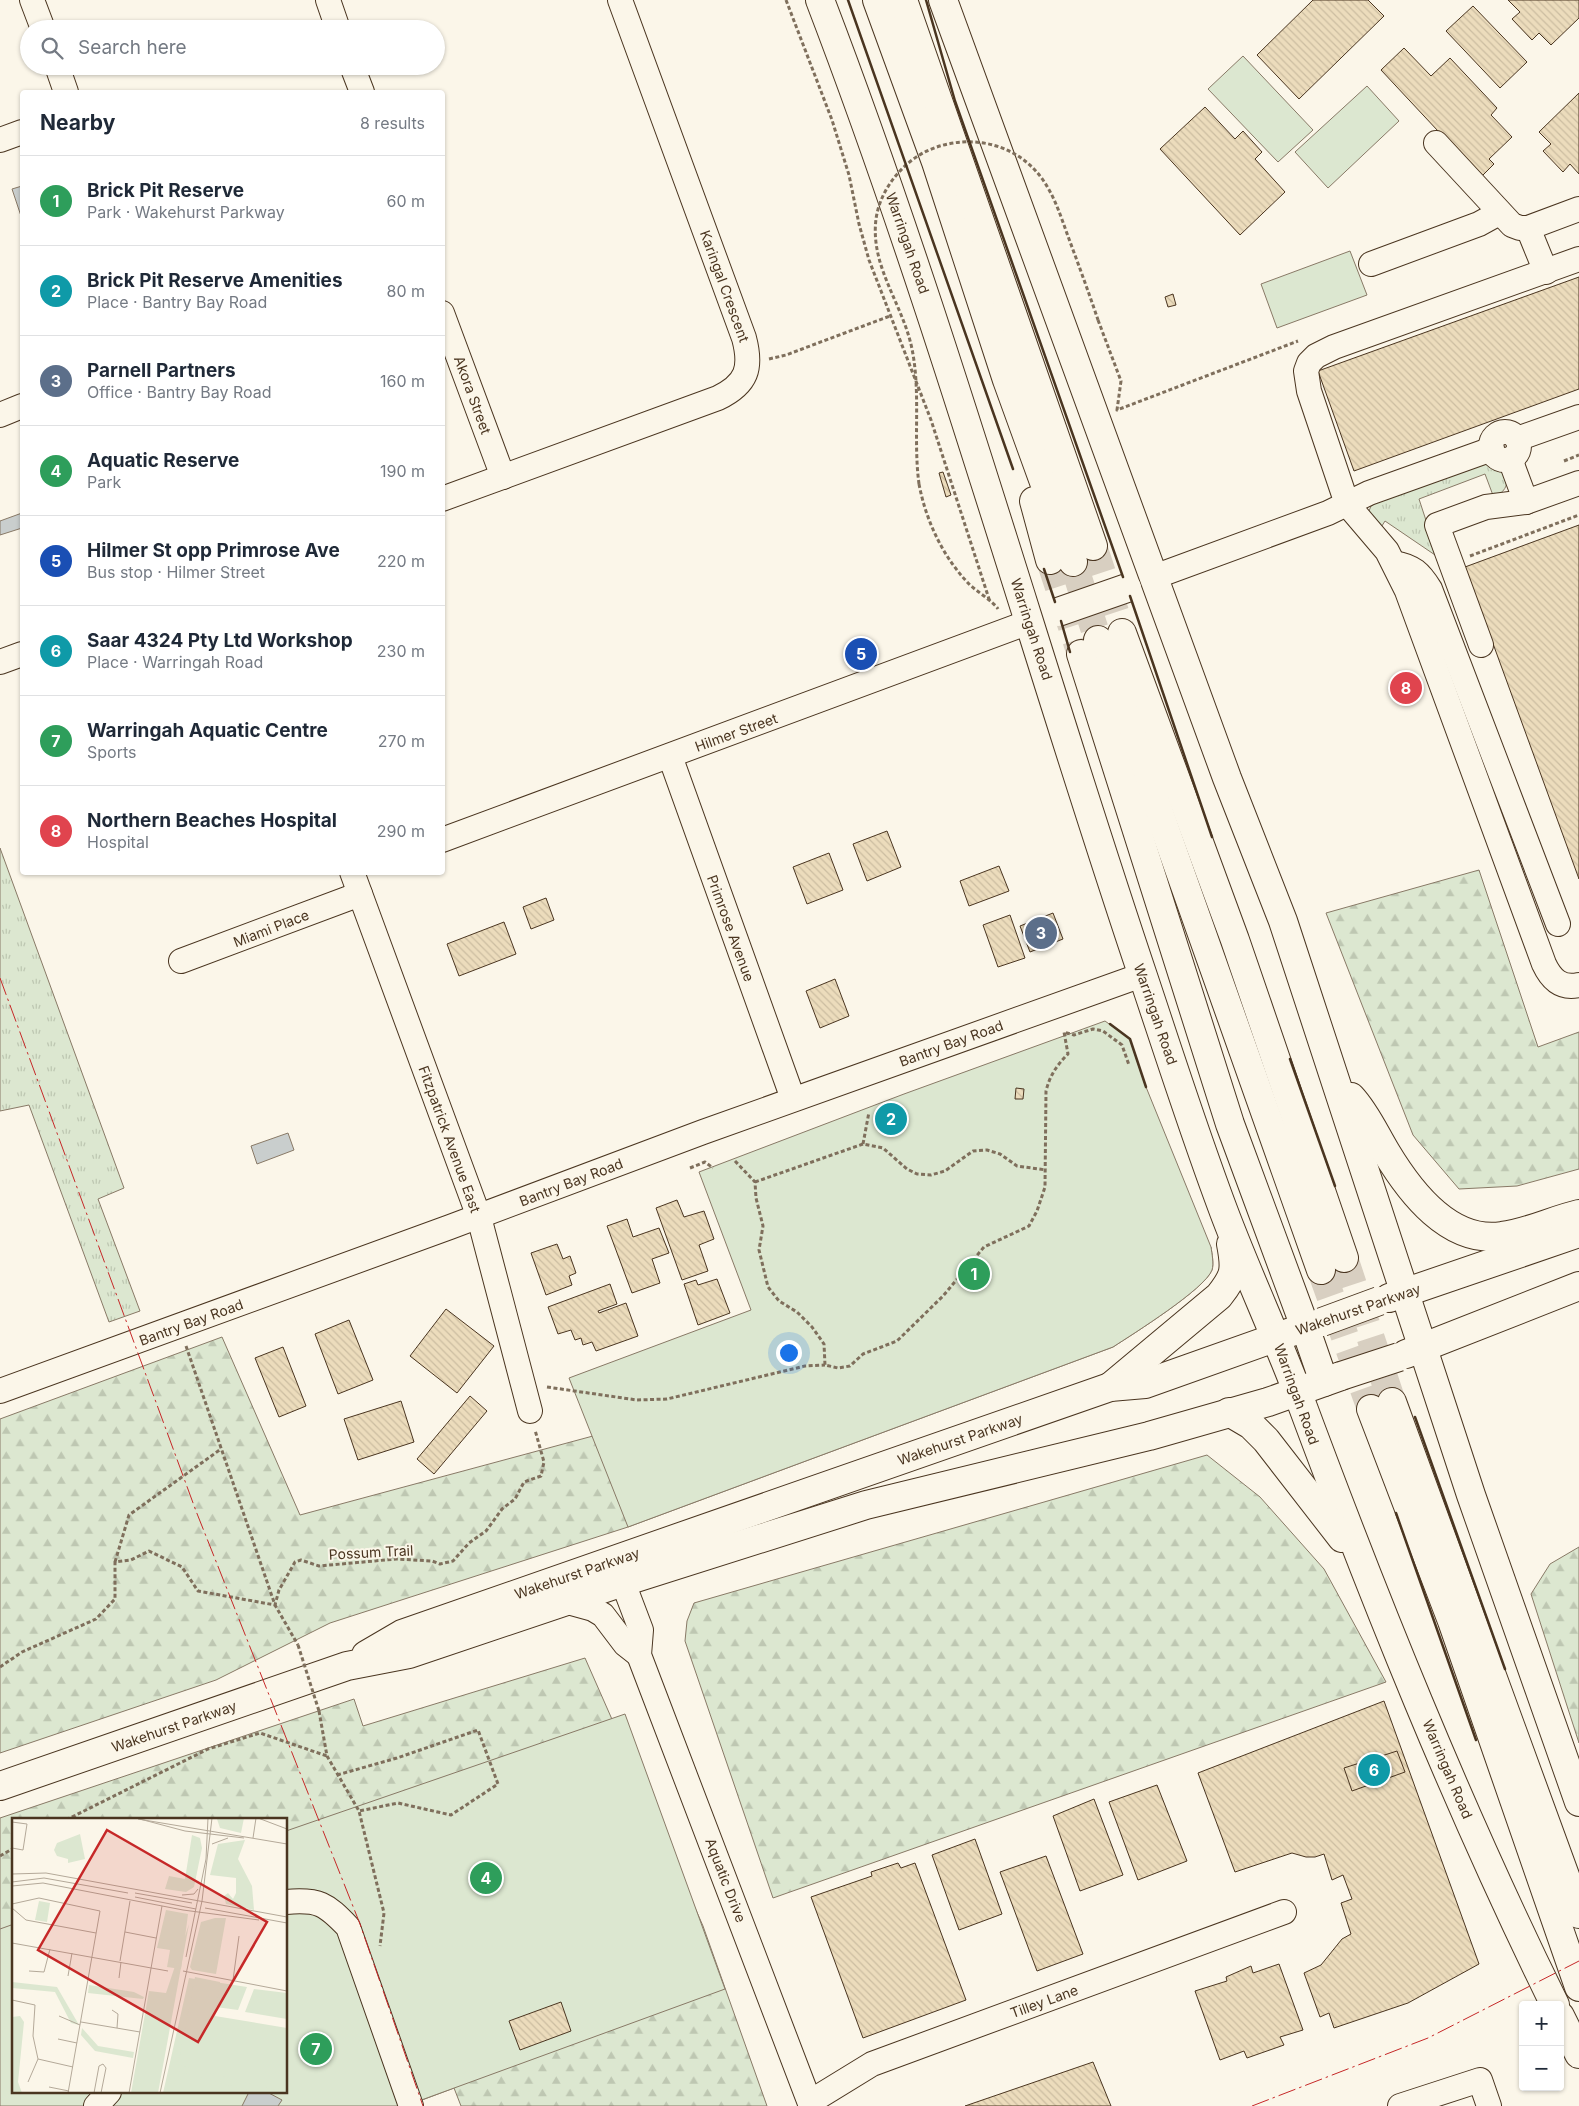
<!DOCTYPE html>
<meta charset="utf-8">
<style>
:root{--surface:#fff;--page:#f2f2f3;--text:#1f2937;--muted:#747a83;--line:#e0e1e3;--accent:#0b8043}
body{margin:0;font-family:Inter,sans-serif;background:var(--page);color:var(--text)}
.controls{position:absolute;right:15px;bottom:15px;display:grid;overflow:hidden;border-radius:5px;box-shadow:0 1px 4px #0004}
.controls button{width:45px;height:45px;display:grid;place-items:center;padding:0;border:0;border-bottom:1px solid var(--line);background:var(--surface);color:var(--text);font:25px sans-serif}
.you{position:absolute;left:788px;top:1352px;width:18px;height:18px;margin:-12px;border:4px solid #fff;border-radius:50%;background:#1a73e8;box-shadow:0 0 0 8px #1a73e833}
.badge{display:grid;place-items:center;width:32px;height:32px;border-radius:50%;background:var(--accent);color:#fff;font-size:16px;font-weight:700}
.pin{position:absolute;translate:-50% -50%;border:2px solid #fff;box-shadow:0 1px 5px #0006}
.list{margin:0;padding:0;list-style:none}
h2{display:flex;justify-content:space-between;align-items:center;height:65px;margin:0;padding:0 20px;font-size:21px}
h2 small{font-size:16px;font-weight:400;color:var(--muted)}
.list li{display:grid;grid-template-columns:32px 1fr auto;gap:15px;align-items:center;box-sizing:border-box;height:90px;padding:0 20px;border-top:1px solid var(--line)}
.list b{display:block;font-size:19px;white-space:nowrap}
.list p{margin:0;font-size:16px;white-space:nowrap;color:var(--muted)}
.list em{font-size:16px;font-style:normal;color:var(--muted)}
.icon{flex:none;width:28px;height:28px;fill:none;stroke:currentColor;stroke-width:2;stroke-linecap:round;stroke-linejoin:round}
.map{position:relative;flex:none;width:1579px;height:2106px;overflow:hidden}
.search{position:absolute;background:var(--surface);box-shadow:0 1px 4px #0004;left:20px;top:20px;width:425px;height:55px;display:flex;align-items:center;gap:12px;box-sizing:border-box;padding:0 18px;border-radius:28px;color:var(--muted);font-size:19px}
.panel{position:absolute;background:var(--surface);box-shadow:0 1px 4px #0004;left:20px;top:90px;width:425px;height:785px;border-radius:5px}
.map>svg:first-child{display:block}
.grass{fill:url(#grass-tufts);stroke:#887966}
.forest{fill:url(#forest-firs);stroke:#887966}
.park{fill:#dce7d0;stroke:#887966}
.water{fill:#c9cecd;stroke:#887966}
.building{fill:url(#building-back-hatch);stroke:#4a3520}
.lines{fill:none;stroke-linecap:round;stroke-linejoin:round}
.highway-tunnel{stroke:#d8cfc1;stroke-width:28;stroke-dasharray:28 14;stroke-linecap:butt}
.minor-casing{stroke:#4a3520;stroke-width:26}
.major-casing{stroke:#4a3520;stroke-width:30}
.highway-casing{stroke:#4a3520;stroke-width:30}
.path{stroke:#7f6f5c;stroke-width:3;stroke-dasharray:4 2.5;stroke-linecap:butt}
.minor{stroke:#fbf6e9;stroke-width:24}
.major{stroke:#fbf6e9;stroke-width:28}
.highway{stroke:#fbf6e9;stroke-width:28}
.major-bridge-casing{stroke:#4a3520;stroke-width:30;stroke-linecap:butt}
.path-bridge{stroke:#7f6f5c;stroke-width:3;stroke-dasharray:4 2.5;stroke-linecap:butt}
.major-bridge{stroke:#fbf6e9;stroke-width:28}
.wall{stroke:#4a3520;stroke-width:2.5}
.power{stroke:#c62828;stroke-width:1;stroke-dasharray:18 4 2.5 4;stroke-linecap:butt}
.labels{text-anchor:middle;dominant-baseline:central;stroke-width:4;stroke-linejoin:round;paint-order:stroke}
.street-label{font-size:14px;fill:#4a3520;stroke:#fbf6e9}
.inset-road{fill:none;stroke:#b4a999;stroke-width:1}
.view{fill:#c62828;fill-opacity:0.15;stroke:#c62828;stroke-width:2.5}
.inset-edge{fill:none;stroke:#4a3520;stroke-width:2.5}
</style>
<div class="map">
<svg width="1579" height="2106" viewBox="0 0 1579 2106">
<defs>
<pattern id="grass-tufts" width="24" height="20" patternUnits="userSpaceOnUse" patternTransform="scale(1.25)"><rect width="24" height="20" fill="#dce7d0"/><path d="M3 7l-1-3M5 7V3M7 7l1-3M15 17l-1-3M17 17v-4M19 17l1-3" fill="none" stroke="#bec7b2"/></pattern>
<pattern id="forest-firs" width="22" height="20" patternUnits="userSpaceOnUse" patternTransform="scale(1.25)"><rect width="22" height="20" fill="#dce7d0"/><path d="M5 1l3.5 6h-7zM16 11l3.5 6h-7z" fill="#bec7b2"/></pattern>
<pattern id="building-back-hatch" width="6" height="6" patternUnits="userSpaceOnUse" patternTransform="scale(1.25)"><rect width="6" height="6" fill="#ecdcbc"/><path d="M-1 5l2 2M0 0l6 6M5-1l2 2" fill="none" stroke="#ccbda1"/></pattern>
</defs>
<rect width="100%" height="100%" fill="#fbf6e9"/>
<g class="grass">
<path d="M1484 463 1501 468C1510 483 1508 489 1494 498L1485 474 1419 499 1438 557 1385 521 1380 529 1369 511 1371 506 1379 501Z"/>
<polygon points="0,848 124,1188 98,1199 140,1311 109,1322 29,1105 0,1111"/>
</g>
<g class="forest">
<polygon points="1479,870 1538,1047 1579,1032 1579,1169 1517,1186 1459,1189 1413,1135 1326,913"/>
<path d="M1211 1247C1212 1254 1214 1264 1212 1270 1205 1289 1133 1334 1113 1347L628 1527 330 1623 216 1680 0 1753V1419L222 1337 300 1515 771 1388Z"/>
<polygon points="1207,1455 1260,1497 1324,1569 1386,1682 773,1898 685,1641 687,1621 694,1603"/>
<polygon points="1579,1547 1579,1743 1531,1594 1550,1564"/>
<polygon points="585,1658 703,1926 767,2106 461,2106 454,2088 406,2106 286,1978 286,1820 14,1820 14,2092 0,2106 0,1818 354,1699 363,1726"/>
</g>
<g class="park">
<polygon points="1243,56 1313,130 1278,162 1208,89"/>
<polygon points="1367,86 1399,121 1328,188 1295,152"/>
<polygon points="1350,251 1367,295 1277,328 1261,284"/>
<path d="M1105 1021 1130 1039 1146 1087 1211 1247C1212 1254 1214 1264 1212 1270 1205 1289 1133 1334 1113 1347L628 1527 569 1378 751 1310 699 1172 904 1094Z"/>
<polygon points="625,1714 725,1989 405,2106 0,2106 0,1929 14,1924 14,2092 286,2092 286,1831"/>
</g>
<g class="water">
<polygon points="22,186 22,215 21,216 12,189"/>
<polygon points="22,513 22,528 0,535 0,521"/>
<polygon points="288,1133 294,1150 257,1164 251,1146"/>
<polygon points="249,2092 267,2092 282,2100 278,2106 242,2106"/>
</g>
<g class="building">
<polygon points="1313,0 1368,0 1384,16 1299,99 1257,55"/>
<polygon points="1508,0 1579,0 1579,18 1551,45 1539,33 1532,40 1512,19 1520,12"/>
<polygon points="1473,6 1527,62 1500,88 1446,31"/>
<polygon points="1404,48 1431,76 1450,58 1497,108 1491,115 1512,137 1489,159 1494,164 1481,177 1381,70"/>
<polygon points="1579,93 1579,174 1570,164 1563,172 1543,151 1551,144 1539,132"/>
<polygon points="1205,107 1235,139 1243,131 1262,152 1255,159 1285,192 1240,235 1160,149"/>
<polygon points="1579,277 1579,389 1354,471 1318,371"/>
<polygon points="1173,294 1176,305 1168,307 1165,297"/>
<polygon points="943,472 951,495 946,497 939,473"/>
<polygon points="1579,525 1579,879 1465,567"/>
<polygon points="887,831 901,867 867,881 853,844"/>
<polygon points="829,853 843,890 807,904 793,867"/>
<polygon points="999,866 1009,891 969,906 960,881"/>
<polygon points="546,898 554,920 531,929 523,907"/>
<polygon points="1053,913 1063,939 1030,952 1020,926"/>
<polygon points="1010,915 1025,958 998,967 983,925"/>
<polygon points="504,922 516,954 459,976 447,944"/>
<polygon points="835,979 849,1016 820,1028 806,991"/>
<polygon points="1016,1088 1024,1089 1023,1099 1015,1099"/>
<polygon points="897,1107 903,1123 885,1129 879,1114"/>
<polygon points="677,1200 684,1217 704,1211 714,1239 699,1245 708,1271 682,1280 656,1208"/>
<polygon points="627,1219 633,1237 659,1228 669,1253 652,1259 660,1283 632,1293 607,1226"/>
<polygon points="557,1244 563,1259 570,1256 576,1273 569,1276 572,1285 546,1295 531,1253"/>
<polygon points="717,1279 730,1313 698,1325 684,1284 696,1280 698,1285"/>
<polygon points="610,1284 617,1304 598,1311 599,1313 626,1303 638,1336 596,1351 592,1342 583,1345 581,1338 575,1340 571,1330 558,1334 548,1307"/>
<polygon points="446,1309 494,1346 457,1393 410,1356"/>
<polygon points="349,1320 373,1380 338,1394 315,1334"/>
<polygon points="283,1347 306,1406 279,1417 255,1358"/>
<polygon points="470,1396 487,1411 434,1474 417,1459"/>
<polygon points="401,1401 414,1442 358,1460 344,1419"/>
<polygon points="1384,1701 1479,1964 1408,2003 1334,2028 1329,2013 1320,2017 1304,1973 1321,1965 1342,1939 1351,1934 1341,1903 1352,1899 1343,1875 1332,1880 1324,1854 1315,1857 1306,1857 1292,1853 1235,1872 1198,1773"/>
<polygon points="1397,1751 1405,1772 1352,1791 1344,1768"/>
<polygon points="1157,1785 1187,1861 1138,1880 1109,1802"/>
<polygon points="1094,1799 1123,1875 1080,1891 1053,1816"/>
<polygon points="975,1839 1002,1914 959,1930 932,1855"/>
<polygon points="1046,1856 1083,1954 1037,1971 1000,1872"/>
<polygon points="898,1863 901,1868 915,1863 966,2000 863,2038 811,1897 872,1876 871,1872"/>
<polygon points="1279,1964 1303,2030 1280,2037 1284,2045 1247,2058 1244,2051 1220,2060 1195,1991 1227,1981 1226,1977 1251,1966 1253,1973"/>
<polygon points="561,2002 571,2031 520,2050 509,2021"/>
<polygon points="1093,2062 1111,2106 965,2106"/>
</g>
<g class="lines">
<g class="highway-tunnel">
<polyline points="1093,546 1122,633"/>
<polyline points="1050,560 1081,654"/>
<polyline points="1073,562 1098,640"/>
<polyline points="1344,1258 1392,1402"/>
<polyline points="1321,1270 1371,1409"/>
</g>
<defs>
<g id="minor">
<polyline points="32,0 43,29"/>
<polyline points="328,0 338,29"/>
<polyline points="57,66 66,92"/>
<polyline points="352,66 362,92"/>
<polyline points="0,140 22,132"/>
<polyline points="1436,143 1512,225 1520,228 1528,228 1579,209"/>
<polyline points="1528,228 1546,272"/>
<path d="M1579 259 1334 347 1316 356 1309 363 1306 371 1309 391 1347 504 1387 551 1407 591 1544 964C1551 979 1561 989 1579 985"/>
<polyline points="1371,264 1479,224 1499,213"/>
<polyline points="442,313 503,477"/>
<polyline points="0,415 22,406"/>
<circle cx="1505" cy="446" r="14"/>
<polyline points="1517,439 1579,417"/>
<polyline points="1510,459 1526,502"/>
<path d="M442 499 718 398C747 384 752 368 744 338L620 0"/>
<path d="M1394 563C1413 566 1420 573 1430 589L1558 924"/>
<polyline points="1154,577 1328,513 1369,493 1492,449"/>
<polyline points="1481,645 1437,525 1486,507 1526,502 1579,483"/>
<polyline points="0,662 22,654"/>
<polyline points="670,756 793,1099"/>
<polyline points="442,840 1029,622"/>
<polyline points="352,872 479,1217 530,1411"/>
<polyline points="181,961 360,894"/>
<polyline points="0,1391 450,1227 703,1132 1142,975"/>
<polyline points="616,1564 641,1630 639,1655 811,2106"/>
<polyline points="564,1601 593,1609 603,1615 625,1644 639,1655"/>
<path d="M286 1902C319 1899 326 1904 348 1927L411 2106"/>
<polyline points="810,2102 872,2064 1284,1912"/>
<polyline points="96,2106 109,2092"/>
<polyline points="1400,2106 1480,2080 1489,2106"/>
</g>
<g id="major">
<path d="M820 0C943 321 1034 653 1144 979 1170 1057 1195 1135 1224 1212 1247 1273 1274 1331 1297 1391 1374 1599 1457 1806 1555 2005"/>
<polyline points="943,0 1227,778 1283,921 1471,1495 1579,1802"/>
<path d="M1351 1097C1366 1113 1375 1134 1386 1152 1410 1192 1449 1244 1502 1236 1528 1233 1553 1220 1579 1214"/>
<polyline points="1389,1298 1579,1233"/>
<polyline points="1305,1327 1324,1382"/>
<polyline points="1406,1354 1579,1286"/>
<path d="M1110 1387 1219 1296C1235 1276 1236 1270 1231 1244"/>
<polyline points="1229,1412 1251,1425 1266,1440 1342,1538"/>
<polyline points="366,1655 402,1634 1110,1387 1145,1384 1294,1331"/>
<polyline points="0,1786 347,1666 409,1654 623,1582 866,1505 1149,1436 1268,1402 1341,1376"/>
<polyline points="1560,2016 1579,2054"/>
</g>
<g id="highway">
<polyline points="877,0 936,162 1007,380 1073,562"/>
<polyline points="903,0 1093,546"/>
<polyline points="1034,501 1050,560"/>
<polyline points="1122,633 1235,940 1344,1258"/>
<polyline points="1098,640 1321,1270"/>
<polyline points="1081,654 1230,1124 1305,1327"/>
<polyline points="1392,1402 1579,1914"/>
<polyline points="1371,1409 1452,1621 1579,1987"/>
</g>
</defs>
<use href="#minor" class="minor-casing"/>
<use href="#major" class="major-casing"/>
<use href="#highway" class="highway-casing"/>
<g class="path">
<polyline points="786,0 832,120 849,175 859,224 869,260 931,420 990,602"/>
<polyline points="1098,320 1121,381 1117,410 1298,341"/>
<polyline points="769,359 786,355 890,316"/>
<polyline points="1564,461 1579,455"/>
<path d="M919 484C926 521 943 557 969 584 976 591 994 602 998 609"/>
<polyline points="1470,556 1579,515"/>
<polyline points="863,1144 869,1112"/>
<path d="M735 1161 755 1182 756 1198 763 1226 759 1250 768 1287 779 1301 797 1312 812 1327 824 1344 825 1365 838 1368 850 1366 863 1354 897 1341 943 1296 984 1247 1029 1226 1037 1211 1045 1187 1046 1091C1050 1075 1057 1065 1068 1054L1064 1032 1074 1035 1093 1029 1103 1031 1122 1045 1129 1065"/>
<polyline points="690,1168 705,1162 713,1168"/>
<polyline points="755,1182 863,1144 883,1148 907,1169 917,1174 931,1175 945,1171 973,1151 987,1150 1000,1154 1017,1166 1046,1170"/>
<polyline points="186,1346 275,1605 298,1645"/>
<polyline points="547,1387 637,1400 667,1399 805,1366 825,1365"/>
<polyline points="115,1562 129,1515 221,1449"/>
<polyline points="0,1667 22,1652 96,1619 115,1599 115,1562 131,1560 149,1551 182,1567 198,1591 275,1605 279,1590 295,1562 301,1560 319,1566 396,1559 432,1561 440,1564 453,1561 469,1543 486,1531 502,1509 515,1499 524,1482 541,1476 544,1462 535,1430"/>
<polyline points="319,1711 327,1756 359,1811 384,1913 380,1946"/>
<polyline points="337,1775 397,1758 478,1730 498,1784 451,1815 398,1803 359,1811"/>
<polyline points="66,1820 208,1749 260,1733 327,1756"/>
<polyline points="0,1856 14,1848"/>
</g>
<use href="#minor" class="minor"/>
<use href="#major" class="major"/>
<use href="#highway" class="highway"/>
<defs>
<g id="major-bridge">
<polyline points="1058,612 1127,588"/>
<polyline points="1322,1322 1379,1301"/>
<polyline points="1341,1376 1399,1357"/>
</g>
</defs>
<use href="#major-bridge" class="major-bridge-casing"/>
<g class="path-bridge">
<path d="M919 484C913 440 921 393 912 349 903 304 870 267 876 219 880 190 902 162 929 150 971 132 1020 144 1045 183 1056 200 1062 220 1069 239 1079 266 1089 293 1098 320"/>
<polyline points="298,1645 319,1711"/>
</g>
<use href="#major-bridge" class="major-bridge"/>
<g class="wall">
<polyline points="848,0 1013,469"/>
<polyline points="926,0 955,101 1123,577"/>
<polyline points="1044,569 1055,602"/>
<polyline points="1130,596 1212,837"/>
<polyline points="1061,621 1070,652"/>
<polyline points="1110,1024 1130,1039 1146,1087"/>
<polyline points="1290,1059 1335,1186"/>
<polyline points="1415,1417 1505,1669"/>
<polyline points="1396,1513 1476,1740"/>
</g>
<g class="power">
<polyline points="0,978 196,1511 360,1924 423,2106"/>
<polyline points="1252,2106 1428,2038 1579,1961"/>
</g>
</g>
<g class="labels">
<g class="street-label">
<text transform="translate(908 243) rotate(71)">Warringah Road</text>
<text transform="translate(725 286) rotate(70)">Karingal Crescent</text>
<text transform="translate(473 395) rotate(70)">Akora Street</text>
<text transform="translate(1032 629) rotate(72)">Warringah Road</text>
<text transform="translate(736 732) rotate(-20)">Hilmer Street</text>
<text transform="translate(271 928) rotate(-21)">Miami Place</text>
<text transform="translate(731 928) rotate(70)">Primrose Avenue</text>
<text transform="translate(1156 1014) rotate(71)">Warringah Road</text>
<text transform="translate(951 1043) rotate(-20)">Bantry Bay Road</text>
<text transform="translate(450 1139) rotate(70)">Fitzpatrick Avenue East</text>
<text transform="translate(571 1182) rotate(-21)">Bantry Bay Road</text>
<text transform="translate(1358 1309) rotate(-19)">Wakehurst Parkway</text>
<text transform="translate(191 1322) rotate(-20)">Bantry Bay Road</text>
<text transform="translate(1297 1394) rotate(70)">Warringah Road</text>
<text transform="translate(960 1439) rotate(-19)">Wakehurst Parkway</text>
<text transform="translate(371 1552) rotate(-3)">Possum Trail</text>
<text transform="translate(577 1573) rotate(-19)">Wakehurst Parkway</text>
<text transform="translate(174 1726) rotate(-19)">Wakehurst Parkway</text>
<text transform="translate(1448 1769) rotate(67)">Warringah Road</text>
<text transform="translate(726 1880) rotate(69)">Aquatic Drive</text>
<text transform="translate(1044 2001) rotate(-20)">Tilley Lane</text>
</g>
</g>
<g transform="translate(12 1818)">
<rect width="275" height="275" fill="#fbf6e9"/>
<path d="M0 164 45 169 67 207 59 205 43 174 0 170ZM77 167 122 174 132 179 131 181 76 175ZM70 210 86 228 122 234 121 240 83 233 69 217Z" fill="#dce7d0"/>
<path d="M232 0 229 15 208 10 205 1ZM180 17 188 20 190 30 182 69 174 74 153 71 157 58 173 61ZM233 22 226 41 240 68 242 92 214 86 212 78 216 75 221 81 224 75V60L198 57 206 26ZM203 100H214L204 156 180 152 178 149 189 104ZM177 106 146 275H119L137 173 154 175ZM177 160 235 169 226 192 204 189 203 198 275 275H151ZM242 171 275 175V201L233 194ZM8 198 12 204 6 264 10 275H0V199Z" fill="#dce7d0"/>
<path d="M68 16 73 41 56 45V41L45 38 42 32 45 25ZM27 83 38 85 35 104 23 102ZM154 92 176 96 169 151 155 149 158 132 145 130ZM183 159 208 164 203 198 275 210V275L166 247ZM165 253 246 275H161Z" fill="#dce7d0"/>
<path class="inset-road" d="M124 0 173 13 232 20M246 0 275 11M126 1 275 26M0 4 15 6 11 32 0 30M241 20 244 0M200 26 216 20M0 56 34 55 275 99M0 64 32 60 116 75M0 68 31 65 171 92 247 102M123 75 180 85M170 77 182 76 186 71M123 79 184 91M0 86 27 80 88 93 56 275M0 90 14 102 84 115M193 90 275 105M113 114 144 120M0 125 156 153M174 139 194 41 196 0M108 143 118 83M17 153 32 154 38 131M171 153 275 173M56 158 60 135M107 160 109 144M221 162 227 118M0 182 23 187 21 218 26 241M100 192 106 196 105 210M47 198 68 207M69 204 128 214M46 221 65 225M26 241 61 249M16 264 26 241M37 269 57 273M82 275 87 248 91 246 94 250 89 275M117 275 150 88M148 275 190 83 200 0"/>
<path class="view" d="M95 12 255 104 186 224 26 132Z"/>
<rect width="275" height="275" class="inset-edge"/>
</g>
</svg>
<div class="controls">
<button>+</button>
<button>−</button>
</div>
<div class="you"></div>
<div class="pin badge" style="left:974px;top:1274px;background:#2e9e5b">1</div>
<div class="pin badge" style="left:891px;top:1119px;background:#0f9aa8">2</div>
<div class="pin badge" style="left:1041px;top:933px;background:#5c6f8a">3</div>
<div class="pin badge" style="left:486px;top:1878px;background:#2e9e5b">4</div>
<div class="pin badge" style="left:861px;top:654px;background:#1a4fb4">5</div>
<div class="pin badge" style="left:1374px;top:1770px;background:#0f9aa8">6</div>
<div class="pin badge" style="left:316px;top:2049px;background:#2e9e5b">7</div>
<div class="pin badge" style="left:1406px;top:688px;background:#e0444e">8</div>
<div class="search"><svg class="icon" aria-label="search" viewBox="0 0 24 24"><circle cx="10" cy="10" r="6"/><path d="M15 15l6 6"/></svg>Search here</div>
<section class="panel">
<h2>Nearby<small>8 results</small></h2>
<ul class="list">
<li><span class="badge" style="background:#2e9e5b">1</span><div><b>Brick Pit Reserve</b><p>Park · Wakehurst Parkway</p></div><em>60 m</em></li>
<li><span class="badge" style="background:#0f9aa8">2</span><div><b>Brick Pit Reserve Amenities</b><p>Place · Bantry Bay Road</p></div><em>80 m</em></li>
<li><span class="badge" style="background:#5c6f8a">3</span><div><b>Parnell Partners</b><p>Office · Bantry Bay Road</p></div><em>160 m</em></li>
<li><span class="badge" style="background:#2e9e5b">4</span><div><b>Aquatic Reserve</b><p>Park</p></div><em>190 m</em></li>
<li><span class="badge" style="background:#1a4fb4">5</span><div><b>Hilmer St opp Primrose Ave</b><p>Bus stop · Hilmer Street</p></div><em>220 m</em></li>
<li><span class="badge" style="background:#0f9aa8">6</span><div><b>Saar 4324 Pty Ltd Workshop</b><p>Place · Warringah Road</p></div><em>230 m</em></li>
<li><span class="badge" style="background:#2e9e5b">7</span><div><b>Warringah Aquatic Centre</b><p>Sports</p></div><em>270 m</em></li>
<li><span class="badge" style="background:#e0444e">8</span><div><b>Northern Beaches Hospital</b><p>Hospital</p></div><em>290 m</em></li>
</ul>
</section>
</div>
